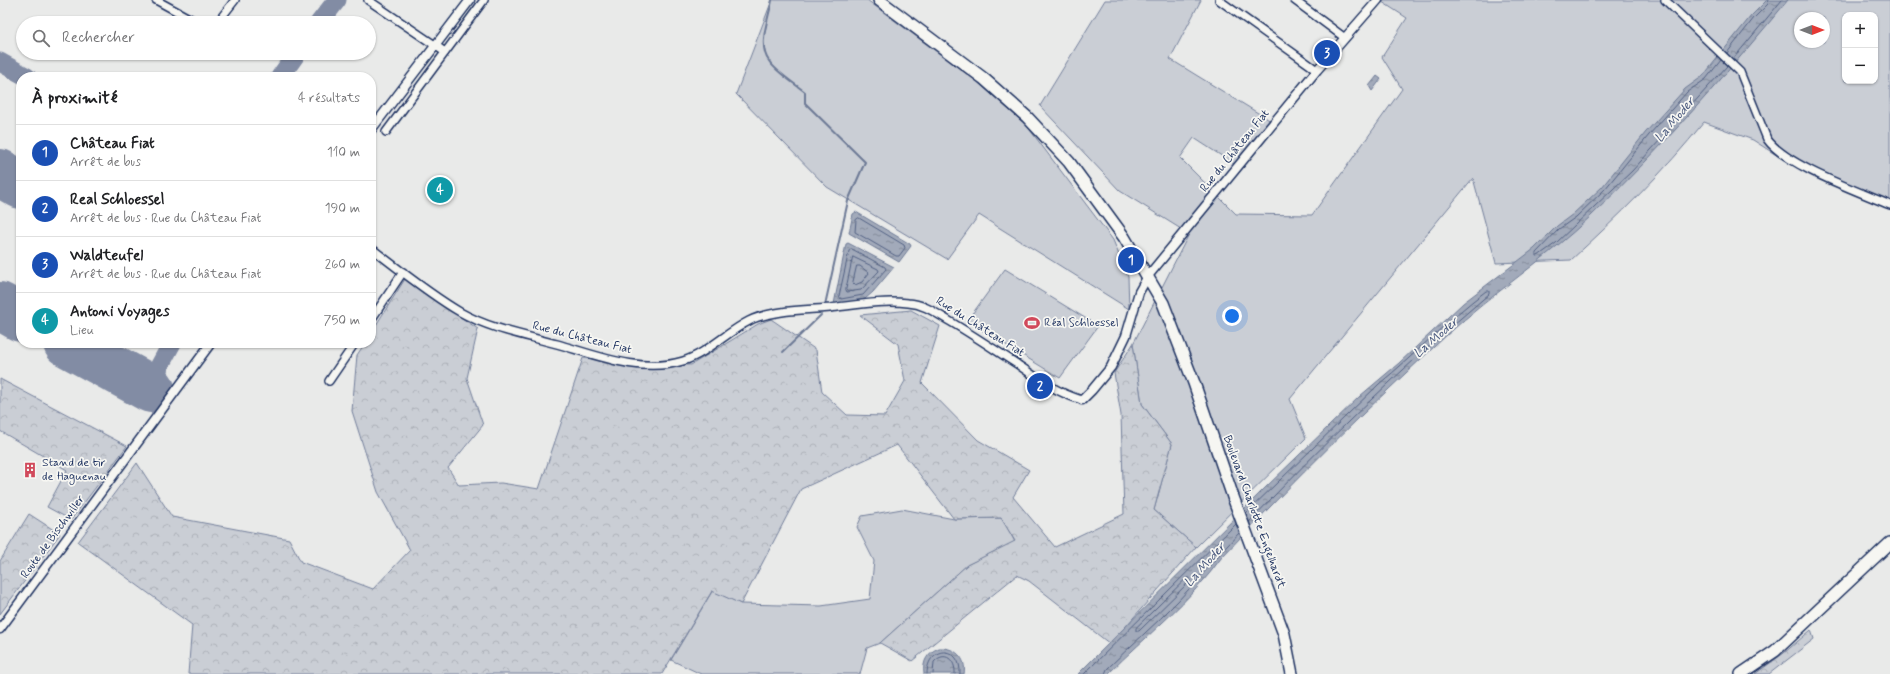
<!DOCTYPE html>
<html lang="fr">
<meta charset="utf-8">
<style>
:root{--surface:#fff;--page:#f6f6f6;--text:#202124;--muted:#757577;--line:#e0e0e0;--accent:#0b8043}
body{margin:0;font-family:Mynerve,sans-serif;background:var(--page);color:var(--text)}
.controls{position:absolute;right:12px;top:12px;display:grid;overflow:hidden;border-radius:8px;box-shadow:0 1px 3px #0004}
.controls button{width:36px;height:36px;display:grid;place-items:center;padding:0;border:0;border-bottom:1px solid var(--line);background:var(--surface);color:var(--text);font:20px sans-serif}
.compass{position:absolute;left:1794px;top:12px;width:36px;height:36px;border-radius:50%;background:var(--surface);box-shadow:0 1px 3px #0004;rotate:90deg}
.you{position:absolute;left:1232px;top:316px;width:14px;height:14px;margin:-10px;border:3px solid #fff;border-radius:50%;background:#1a73e8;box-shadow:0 0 0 6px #1a73e833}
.badge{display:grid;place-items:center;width:26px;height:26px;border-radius:50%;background:var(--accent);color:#fff;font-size:13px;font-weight:700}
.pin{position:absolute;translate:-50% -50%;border:2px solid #fff;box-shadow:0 1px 4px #0006}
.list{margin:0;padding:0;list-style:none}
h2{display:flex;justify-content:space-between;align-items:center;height:52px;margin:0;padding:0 16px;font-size:17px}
h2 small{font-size:13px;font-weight:400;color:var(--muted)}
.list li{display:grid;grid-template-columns:26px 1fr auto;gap:12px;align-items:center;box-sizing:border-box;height:56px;padding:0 16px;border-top:1px solid var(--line)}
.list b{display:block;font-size:15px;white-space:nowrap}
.list p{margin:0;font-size:13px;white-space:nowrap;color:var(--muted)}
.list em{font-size:13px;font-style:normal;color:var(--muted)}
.icon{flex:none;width:22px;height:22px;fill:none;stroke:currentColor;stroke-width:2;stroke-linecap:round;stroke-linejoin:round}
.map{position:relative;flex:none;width:1890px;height:674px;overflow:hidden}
.search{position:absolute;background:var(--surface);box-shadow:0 1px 3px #0004;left:16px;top:16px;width:360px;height:44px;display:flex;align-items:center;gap:10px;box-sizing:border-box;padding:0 14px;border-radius:22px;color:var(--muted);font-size:15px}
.panel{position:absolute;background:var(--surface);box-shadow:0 1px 3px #0004;left:16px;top:72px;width:360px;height:276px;border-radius:16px}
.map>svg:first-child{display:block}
.green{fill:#caced5;stroke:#727e9a;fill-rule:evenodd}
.forest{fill:url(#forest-crowns);stroke:#727e9a}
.water{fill:url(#water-ripples);stroke:#6c7995}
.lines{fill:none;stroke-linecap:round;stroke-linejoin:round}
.shore{stroke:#516083;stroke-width:1}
.stream{stroke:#6c7995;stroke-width:2}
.taxiway{stroke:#828ca4;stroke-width:19}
.runway{stroke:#828ca4;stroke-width:48}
.minor-casing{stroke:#1b2f5e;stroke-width:10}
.tertiary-casing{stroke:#1b2f5e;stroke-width:11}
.primary-casing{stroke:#1b2f5e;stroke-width:14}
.minor{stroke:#f6f6f2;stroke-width:7}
.tertiary{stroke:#f6f6f2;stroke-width:8}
.primary{stroke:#f6f6f2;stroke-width:11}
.labels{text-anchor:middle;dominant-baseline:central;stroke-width:3.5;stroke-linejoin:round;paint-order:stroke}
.street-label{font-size:12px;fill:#1b2f5e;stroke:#f6f6f2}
.poi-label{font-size:12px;fill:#1b2f5e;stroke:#f6f6f2;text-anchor:start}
.water-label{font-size:13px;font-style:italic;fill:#44547a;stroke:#f6f6f2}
</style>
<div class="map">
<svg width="1890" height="674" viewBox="0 0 1890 674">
<defs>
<pattern id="forest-crowns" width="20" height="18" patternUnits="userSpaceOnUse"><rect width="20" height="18" fill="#caced5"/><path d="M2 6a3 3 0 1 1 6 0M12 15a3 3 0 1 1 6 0" fill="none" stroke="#adb1b9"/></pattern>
<pattern id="water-ripples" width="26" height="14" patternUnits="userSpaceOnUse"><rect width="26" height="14" fill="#a2aaba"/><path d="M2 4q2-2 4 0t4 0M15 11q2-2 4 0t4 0" fill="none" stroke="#838b9a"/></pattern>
</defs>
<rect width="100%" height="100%" fill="#e9eae9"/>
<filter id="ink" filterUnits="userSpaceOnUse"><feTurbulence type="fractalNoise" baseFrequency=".025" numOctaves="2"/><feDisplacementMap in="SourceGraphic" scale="8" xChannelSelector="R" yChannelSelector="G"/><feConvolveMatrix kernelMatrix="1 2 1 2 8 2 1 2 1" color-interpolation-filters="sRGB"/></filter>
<g filter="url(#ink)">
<g class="green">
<polygon points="772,0 867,0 980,84 1027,126 1113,240 1128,277 1129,309 979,215 947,259 827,187 736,94"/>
<path d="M1105 0H1201L1170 59 1271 121 1234 164 1194 138 1180 158 1236 214 1312 215 1402 89 1382 57 1407 18 1379 0H1890V209L1784 160 1753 140 1704 122C1664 172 1619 216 1571 260L1496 263 1473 178 1290 399 1306 438 1196 547 1154 510 1172 444 1142 404 1133 344 1189 234 1120 191 1040 106ZM1845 15H1875V81H1845ZM1800 18H1824V42H1800Z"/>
<polygon points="1005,269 1098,326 1060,378 967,321"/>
<polygon points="902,509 954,519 1002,518 1015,542 967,565 880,643 867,648 860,674 701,674 671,660 713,590 741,604 821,606 870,599 874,561 857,527 862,516"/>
</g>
<g class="forest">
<polygon points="405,279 478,329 467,378 483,425 448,468 459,485 501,483 539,489 583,358 691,365 758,324 771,319 816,350 822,392 847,415 885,416 905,381 898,344 860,315 911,310 940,326 922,383 978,440 1029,470 1013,497 1055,547 1124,514 1121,415 1114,373 1133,344 1142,404 1172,444 1154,510 1196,547 1110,644 1029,581 1017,575 912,661 880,643 967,565 1015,541 1001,518 954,519 897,445 801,489 741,604 712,591 662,674 188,674 192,625 78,542 137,463 172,517 289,539 301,562 373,589 410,550 378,492 352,411 357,355 365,343 371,343 371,333"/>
<polygon points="0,379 127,446 71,520 47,507 67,470 0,431"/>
<polygon points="29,514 60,534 0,614 0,561"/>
<polygon points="1811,630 1814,639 1769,674 1755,674 1784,653"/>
</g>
<g class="water">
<path d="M1767 0H1788C1726 75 1662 148 1591 216 1546 259 1493 293 1447 335 1369 406 1294 481 1222 557 1191 601 1146 636 1108 674H1078L1265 488 1360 396 1399 363 1463 303 1534 249 1557 226 1573 214 1602 187 1646 132 1685 89 1703 76 1751 16Z"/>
<polygon points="1377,76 1381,79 1372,91 1369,86"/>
<polygon points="856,212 910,244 911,246 899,262 849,233 853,214"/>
<polygon points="848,243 894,267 873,292 865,299 834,304 846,244"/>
<path d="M939 648C955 647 967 658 964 674H924C922 661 928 652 939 648Z"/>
</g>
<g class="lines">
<g class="shore">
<polyline points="1727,53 1754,18 1768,4 1769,0"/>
<polyline points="1733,59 1782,0"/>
<polyline points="1721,60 1706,79 1687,92 1649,135 1605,189 1576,217 1559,229 1536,253 1536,256 1538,256 1556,243 1632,171 1727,66"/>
<polygon points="859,218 904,245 905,248 899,256 896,256 855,232 856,220"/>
<polygon points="852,249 885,267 886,269 863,295 841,299 839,296 849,251"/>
<polygon points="853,257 878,269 879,271 861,290 847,292 846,290"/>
<polygon points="857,266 860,266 869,273 862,282 855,285 853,283"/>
<path d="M1246 513 1379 384C1416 354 1448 319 1486 291H1489V294C1405 365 1325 442 1249 522"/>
<polygon points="1187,578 1190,578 1190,581 1139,631 1136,631 1136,628"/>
<path d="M927 674C927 644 962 645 960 674"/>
<path d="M933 674 934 662C945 650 956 660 955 674"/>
<polyline points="1084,674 1236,524"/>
<path d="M1105 674 1107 669C1130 646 1155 625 1178 601 1199 579 1218 555 1239 533"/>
</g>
<g class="stream">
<path d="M772 0C769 18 757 45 769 61 776 72 794 83 805 92V103L865 162 848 201 825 305"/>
<polyline points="783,352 821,315"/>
</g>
<g class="taxiway">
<polyline points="319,23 337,0"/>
<polyline points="0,62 27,77"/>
<polyline points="280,77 297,53"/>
<polyline points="135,380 146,382 153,378 172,343"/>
</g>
<g class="runway">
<polyline points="0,173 21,185"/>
<polyline points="0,306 21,318"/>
<polyline points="67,343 151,389"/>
</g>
<defs>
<g id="minor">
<polyline points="156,0 198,23"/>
<polyline points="368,0 445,52"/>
<polyline points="1219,0 1317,70"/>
<polyline points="1294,0 1345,38"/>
<path d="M1665 0 1740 72 1767 139C1786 166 1858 191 1890 205"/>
<polyline points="217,23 235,0"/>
<polyline points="386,132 484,0"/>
<path d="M371 248C400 270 429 294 460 312 490 329 524 335 557 344 596 355 641 374 683 361 706 354 727 332 749 321 770 310 807 310 830 308 856 305 883 300 908 303 925 304 937 314 951 322 973 335 995 350 1017 364 1037 378 1057 393 1082 400"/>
<polyline points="371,320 403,272"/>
<polyline points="329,381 355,343"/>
</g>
<g id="tertiary">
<polyline points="371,130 470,0"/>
<polyline points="1082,400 1092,390 1111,367 1126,336 1139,292 1148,276 1317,70 1378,0"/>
<polyline points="0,629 211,343"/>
</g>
<g id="primary">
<polyline points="879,0 983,78 1027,117 1069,162 1124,237 1163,303 1194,383 1233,497 1284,634 1292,674"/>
<polyline points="1741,674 1775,651 1890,543"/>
</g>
</defs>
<use href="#minor" class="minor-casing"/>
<use href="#tertiary" class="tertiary-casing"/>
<use href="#primary" class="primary-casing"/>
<use href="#minor" class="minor"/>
<use href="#tertiary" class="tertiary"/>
<use href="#primary" class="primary"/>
</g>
</g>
<defs>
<symbol id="stadium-bare" viewBox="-9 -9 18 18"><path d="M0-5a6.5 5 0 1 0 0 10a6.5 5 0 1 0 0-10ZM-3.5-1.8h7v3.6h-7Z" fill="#d1495b" stroke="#f6f6f2" stroke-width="2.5" paint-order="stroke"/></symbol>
<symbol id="building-bare" viewBox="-9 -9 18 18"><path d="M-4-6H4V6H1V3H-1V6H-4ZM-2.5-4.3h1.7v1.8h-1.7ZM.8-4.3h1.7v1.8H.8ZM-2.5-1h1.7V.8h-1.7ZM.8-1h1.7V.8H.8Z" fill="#d1495b" stroke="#f6f6f2" stroke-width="2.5" paint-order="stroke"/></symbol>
</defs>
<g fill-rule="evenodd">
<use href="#stadium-bare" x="1021" y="312" width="22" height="22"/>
<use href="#building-bare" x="19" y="459" width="22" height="22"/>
</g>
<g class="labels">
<g class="street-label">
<text transform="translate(1235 151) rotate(-51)">Rue du Château Fiat</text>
<text transform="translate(980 327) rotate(32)">Rue du Château Fiat</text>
<text transform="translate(582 338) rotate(14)">Rue du Château Fiat</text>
<text transform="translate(1254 512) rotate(70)">Boulevard Charlotte Engelhardt</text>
<text transform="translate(53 537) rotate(-54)">Route de Bischwiller</text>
</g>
<g class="poi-label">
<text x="1044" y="323">Réal Schloessel</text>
<text x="42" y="463">Stand de tir<tspan x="42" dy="14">de Haguenau</tspan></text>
</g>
<g class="water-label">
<text transform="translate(1675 120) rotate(-50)">La Moder</text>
<text transform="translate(1436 338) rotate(-41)">La Moder</text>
<text transform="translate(1205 565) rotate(-48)">La Moder</text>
</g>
</g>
</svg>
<div class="controls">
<button>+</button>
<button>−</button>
</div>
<svg class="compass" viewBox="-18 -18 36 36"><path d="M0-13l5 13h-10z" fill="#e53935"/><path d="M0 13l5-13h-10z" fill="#757577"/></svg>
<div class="you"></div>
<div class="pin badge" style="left:1131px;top:260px;background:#1a4fb4">1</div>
<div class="pin badge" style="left:1040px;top:386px;background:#1a4fb4">2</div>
<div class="pin badge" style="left:1327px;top:53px;background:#1a4fb4">3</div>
<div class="pin badge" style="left:440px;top:190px;background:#0f9aa8">4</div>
<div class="search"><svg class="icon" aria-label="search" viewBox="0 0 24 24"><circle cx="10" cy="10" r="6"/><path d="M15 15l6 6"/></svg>Rechercher</div>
<section class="panel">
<h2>À proximité<small>4 résultats</small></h2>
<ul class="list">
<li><span class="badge" style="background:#1a4fb4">1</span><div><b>Château Fiat</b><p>Arrêt de bus</p></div><em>110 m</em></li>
<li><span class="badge" style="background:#1a4fb4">2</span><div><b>Real Schloessel</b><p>Arrêt de bus · Rue du Château Fiat</p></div><em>190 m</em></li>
<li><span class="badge" style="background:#1a4fb4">3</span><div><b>Waldteufel</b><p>Arrêt de bus · Rue du Château Fiat</p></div><em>260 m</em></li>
<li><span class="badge" style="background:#0f9aa8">4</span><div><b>Antoni Voyages</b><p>Lieu</p></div><em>750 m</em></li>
</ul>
</section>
</div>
